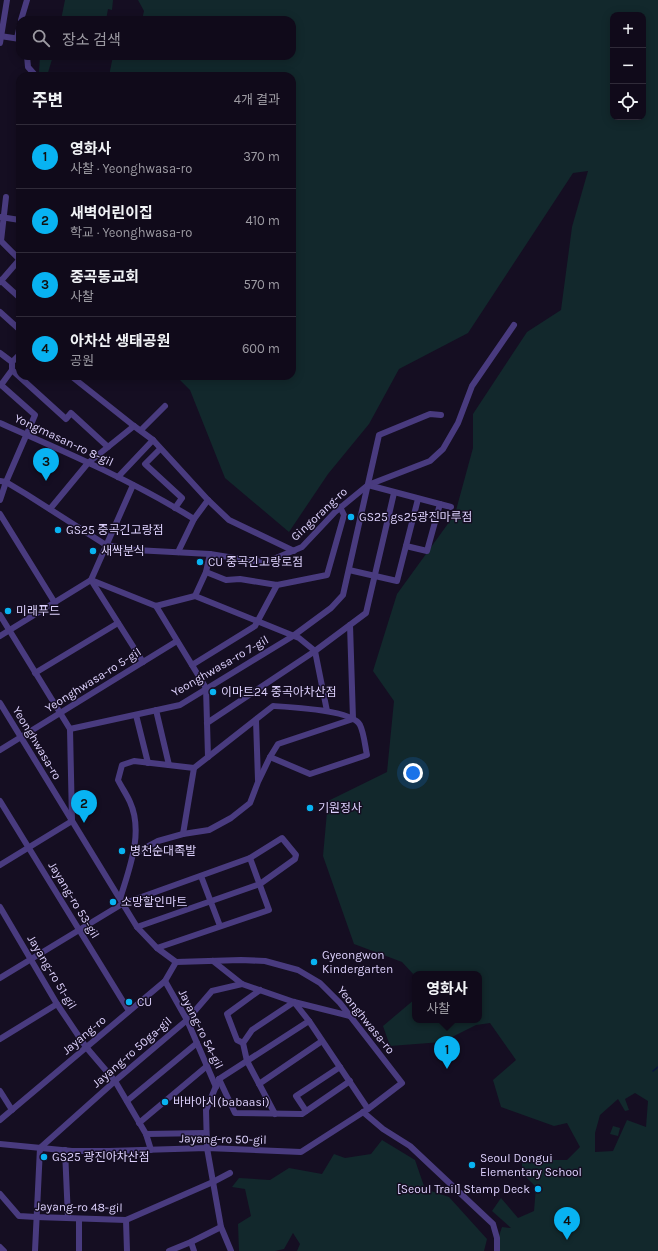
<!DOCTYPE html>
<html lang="ko">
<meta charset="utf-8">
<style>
:root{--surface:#100a1a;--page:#1e1827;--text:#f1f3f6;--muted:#9c9aa2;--line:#302b39;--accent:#08b3f2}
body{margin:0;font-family:Karla,"Noto Sans KR",sans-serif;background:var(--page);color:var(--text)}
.controls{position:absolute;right:12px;top:12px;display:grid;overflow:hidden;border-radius:8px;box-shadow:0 2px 10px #0003}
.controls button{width:36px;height:36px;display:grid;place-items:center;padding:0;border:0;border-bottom:1px solid var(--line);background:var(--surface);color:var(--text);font:20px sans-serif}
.you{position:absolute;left:413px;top:773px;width:14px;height:14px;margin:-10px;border:3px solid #fff;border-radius:50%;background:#1a73e8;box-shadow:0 0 0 6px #1a73e833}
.badge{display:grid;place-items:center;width:26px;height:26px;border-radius:50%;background:var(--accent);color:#111;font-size:13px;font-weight:700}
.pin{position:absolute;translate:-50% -33px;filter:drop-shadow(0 1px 2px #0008)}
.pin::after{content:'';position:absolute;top:21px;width:14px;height:12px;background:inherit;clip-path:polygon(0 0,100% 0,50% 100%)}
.popup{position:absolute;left:412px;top:971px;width:70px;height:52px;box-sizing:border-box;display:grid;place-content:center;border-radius:8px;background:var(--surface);filter:drop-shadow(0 1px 3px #0005);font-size:13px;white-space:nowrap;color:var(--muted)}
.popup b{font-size:15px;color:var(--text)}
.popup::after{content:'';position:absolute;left:50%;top:100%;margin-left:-8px;border:8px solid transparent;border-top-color:var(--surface)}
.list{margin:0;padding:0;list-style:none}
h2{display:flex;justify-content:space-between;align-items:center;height:52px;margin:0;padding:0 16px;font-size:17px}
h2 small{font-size:13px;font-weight:400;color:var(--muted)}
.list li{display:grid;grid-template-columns:26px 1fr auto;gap:12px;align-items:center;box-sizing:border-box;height:64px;padding:0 16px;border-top:1px solid var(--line)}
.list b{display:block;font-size:15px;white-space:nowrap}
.list p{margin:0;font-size:13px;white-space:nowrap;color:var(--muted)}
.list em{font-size:13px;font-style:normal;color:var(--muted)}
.icon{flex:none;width:22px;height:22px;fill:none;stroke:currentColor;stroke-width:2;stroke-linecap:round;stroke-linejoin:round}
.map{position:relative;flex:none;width:658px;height:1251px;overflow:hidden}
.search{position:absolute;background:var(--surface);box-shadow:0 2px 10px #0003;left:16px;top:16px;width:280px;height:44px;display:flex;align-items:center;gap:10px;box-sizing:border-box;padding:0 14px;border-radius:12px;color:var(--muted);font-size:15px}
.panel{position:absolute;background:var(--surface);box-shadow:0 2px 10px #0003;left:16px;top:72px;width:280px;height:308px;border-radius:12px}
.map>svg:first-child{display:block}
.green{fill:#12282c;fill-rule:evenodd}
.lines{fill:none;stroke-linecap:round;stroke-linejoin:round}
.stream{stroke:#0b153e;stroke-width:1.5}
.minor{stroke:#493b7f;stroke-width:6}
.poi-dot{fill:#08b3f2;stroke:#150e22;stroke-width:1.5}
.labels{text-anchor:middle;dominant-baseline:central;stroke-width:3;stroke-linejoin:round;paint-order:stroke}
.street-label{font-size:12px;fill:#ddd1fd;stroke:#150e22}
.poi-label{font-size:12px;fill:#ddd1fd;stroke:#150e22;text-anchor:start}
</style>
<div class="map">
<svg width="658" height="1251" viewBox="0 0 658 1251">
<rect width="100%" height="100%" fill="#150e22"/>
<g class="green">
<polygon points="65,0 113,0 112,10 108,9 106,20 61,20"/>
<path d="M138 0H658V1251H498V1239L502 1227 511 1228 492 1211 501 1198 518 1218 534 1211 536 1187 522 1173V1160H567L580 1147 567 1123 554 1126 501 1107 493 1080 516 1060 490 1023 476 1025 442 1042 390 1046 383 1026 415 999V1020H479V974H415V976L402 962 354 944 323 856 328 801 387 772 394 701 373 671 397 594 455 514 473 448V414L527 332 561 310 572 227 588 171 573 173 468 333 399 369 369 424 328 474 289 532 225 478 190 390 176 376H292V76H109L113 56H292V20H142L144 11ZM613 15H643V117H613ZM635 1093 648 1101 646 1127 627 1120 613 1151 595 1152V1133L600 1115 618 1099 625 1111 629 1110 625 1099Z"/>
<polygon points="40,56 53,56 47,76 44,76 39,72"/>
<polygon points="613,1126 620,1128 618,1136 610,1134"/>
<polygon points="382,1140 415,1160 425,1189 449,1197 487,1239 484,1251 297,1251 300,1244 293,1233 284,1249 275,1251 239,1251 238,1224 251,1216 245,1189 232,1187 239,1178 270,1180 289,1168 322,1174 334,1154 345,1158 371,1154"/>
</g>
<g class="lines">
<polyline class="stream" points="653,1071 658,1067"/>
<g class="minor">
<polyline points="21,20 27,0"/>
<polyline points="0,36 20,39"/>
<polyline points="17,38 20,25"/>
<polyline points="0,43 7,0"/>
<polyline points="27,56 28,67 36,76"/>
<polyline points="6,197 1,241 20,260"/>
<polyline points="0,217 20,220"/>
<polyline points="0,280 20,298"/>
<polyline points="0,282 20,259"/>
<polyline points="0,312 20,330"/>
<polyline points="0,353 12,362 12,370 66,419 71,413 108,447"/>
<polyline points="12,362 20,354"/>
<polyline points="71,376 134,426 153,440 208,500 229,520 294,551"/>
<polyline points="0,384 35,415 6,482 0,500"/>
<polyline points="1,385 12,370"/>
<path d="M0 423C66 452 133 481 194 519"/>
<polyline points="141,430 165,406"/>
<polyline points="160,449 145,464 182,498 175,508"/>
<polyline points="118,477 153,440"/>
<polyline points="0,481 6,482 26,494 106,545 135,550 210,554 253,561 269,561 302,547 335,512 368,485 430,461 443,449 458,423 472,386 514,325"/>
<polyline points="368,485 451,507"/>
<polyline points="50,509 88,463 134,426"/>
<polyline points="0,514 55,603"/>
<polyline points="406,546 427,551 440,504"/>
<polyline points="178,552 194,519 208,500"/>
<polyline points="349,570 397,581 418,499"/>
<polyline points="206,572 226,580 240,579 277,585 327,575 344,515 340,507"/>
<polyline points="91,580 156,606 195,596 299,638 315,651 327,711"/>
<polyline points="91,580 143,662"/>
<polyline points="195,596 206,572 210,554"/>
<polyline points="156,606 206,688 208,757"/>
<polyline points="0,615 70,729"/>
<polyline points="350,625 353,719"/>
<polyline points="0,636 91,580 133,485"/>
<polyline points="192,665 255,626 277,585"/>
<polyline points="35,673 118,623"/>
<polyline points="0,703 137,927 157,948 176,962 241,960 265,961 298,970 320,983 340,1003 402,1083 368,1109 301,1152 207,1148 109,1151 72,1151 0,1144"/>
<polyline points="156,710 169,765"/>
<polyline points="136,715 148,763"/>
<polyline points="256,720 258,780"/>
<polyline points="207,723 315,651 366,613 394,493"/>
<polyline points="70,729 180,705 293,636 331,608 343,595 379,435 430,414 441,415"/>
<polyline points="0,750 177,641"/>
<polyline points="0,801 129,1011"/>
<polyline points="183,834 194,768"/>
<polyline points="134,854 158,841 183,834 209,830 231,818 250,803 258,782 270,757 278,744 353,719"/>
<polyline points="0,865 72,821 70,729"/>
<polyline points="201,876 220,926"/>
<path d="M120 899C129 869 144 833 130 802 127 795 122 788 118 780L122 765 134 761 194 768 273 706C290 707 352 710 360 725 364 733 365 746 367 755L310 774 270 757"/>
<polyline points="0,907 57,1004 86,1047 115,1081 146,1134 151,1150"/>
<polyline points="157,948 269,910 250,858"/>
<polyline points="213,961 242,984 294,1002 350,1016"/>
<polyline points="0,978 122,904 250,858 282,838 296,855 295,859 260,884 137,927"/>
<polyline points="165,981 187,1020 216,1087"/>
<polyline points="0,1039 57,1004"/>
<polyline points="243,1043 237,1040 227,1014 260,990"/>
<polyline points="219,1079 206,1110 207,1148 221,1227 231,1251"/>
<polyline points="219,1079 235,1113 302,1114 350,1081"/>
<polyline points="219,1079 309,1021"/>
<polyline points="259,1084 322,1041"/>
<polyline points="0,1091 12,1110"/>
<polyline points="127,1101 197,1043"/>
<polyline points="306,1111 296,1096 340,1067"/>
<polyline points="363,1112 383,1129 410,1146 493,1224 497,1238 497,1251"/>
<polyline points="275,1114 247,1061 243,1043 252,1030 294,1002 309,1021 368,1109"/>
<polyline points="0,1120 165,981 176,962"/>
<polyline points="139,1123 207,1066"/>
<polyline points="146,1134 206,1133"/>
<polyline points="65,1150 68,1218"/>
<polyline points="0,1194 19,1216 36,1217 126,1220 213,1182 230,1173"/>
<polyline points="79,1219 79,1251"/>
<polyline points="126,1220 127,1251"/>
<polyline points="191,1242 194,1251"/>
<polyline points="0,1247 4,1251"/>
<polyline points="35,1251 40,1148 115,1081 187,1020 212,991 242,984"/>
<polyline points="169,1251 191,1242 221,1227"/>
</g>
</g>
<g class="poi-dot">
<circle cx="351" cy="517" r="4"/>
<circle cx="58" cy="530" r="4"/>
<circle cx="93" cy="551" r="4"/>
<circle cx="200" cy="562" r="4"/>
<circle cx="8" cy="611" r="4"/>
<circle cx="213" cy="692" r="4"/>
<circle cx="310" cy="808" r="4"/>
<circle cx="122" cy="851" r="4"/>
<circle cx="113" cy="902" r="4"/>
<circle cx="314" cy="962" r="4"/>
<circle cx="129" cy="1002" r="4"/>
<circle cx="165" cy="1102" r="4"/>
<circle cx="44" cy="1157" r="4"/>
<circle cx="472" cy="1165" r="4"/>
<circle cx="538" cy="1189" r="4"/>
</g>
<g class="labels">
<g class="street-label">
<text transform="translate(64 440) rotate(25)">Yongmasan-ro 8-gil</text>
<text transform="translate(319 514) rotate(-43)">Gingorang-ro</text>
<text transform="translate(220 666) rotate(-30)">Yeonghwasa-ro 7-gil</text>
<text transform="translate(93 680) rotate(-32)">Yeonghwasa-ro 5-gil</text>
<text transform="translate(37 743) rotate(59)">Yeonghwasa-ro</text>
<text transform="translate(74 900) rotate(59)">Jayang-ro 53-gil</text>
<text transform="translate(52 972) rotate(59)">Jayang-ro 51-gil</text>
<text transform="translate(366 1020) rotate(51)">Yeonghwasa-ro</text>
<text transform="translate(201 1029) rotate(64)">Jayang-ro 54-gil</text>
<text transform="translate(84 1035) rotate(-40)">Jayang-ro</text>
<text transform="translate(132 1052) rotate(-41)">Jayang-ro 50ga-gil</text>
<text transform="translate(223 1139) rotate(1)">Jayang-ro 50-gil</text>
<text transform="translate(79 1207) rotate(1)">Jayang-ro 48-gil</text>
</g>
<g class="poi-label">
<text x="359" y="517">GS25 gs25광진마루점</text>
<text x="66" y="530">GS25 중곡긴고랑점</text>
<text x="101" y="551">새싹분식</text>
<text x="208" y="562">CU 중곡긴고랑로점</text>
<text x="16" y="611">미래푸드</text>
<text x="221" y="692">이마트24 중곡아차산점</text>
<text x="318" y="808">기원정사</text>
<text x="130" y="851">병천순대족발</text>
<text x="121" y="902">소망할인마트</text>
<text x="322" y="955">Gyeongwon<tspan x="322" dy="14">Kindergarten</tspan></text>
<text x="137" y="1002">CU</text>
<text x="173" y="1102">바바아시(babaasi)</text>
<text x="52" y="1157">GS25 광진아차산점</text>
<text x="480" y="1158">Seoul Dongui<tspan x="480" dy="14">Elementary School</tspan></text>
<text x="530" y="1189" text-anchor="end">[Seoul Trail] Stamp Deck</text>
</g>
</g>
</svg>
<div class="controls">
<button>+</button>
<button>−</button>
<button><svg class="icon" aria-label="locate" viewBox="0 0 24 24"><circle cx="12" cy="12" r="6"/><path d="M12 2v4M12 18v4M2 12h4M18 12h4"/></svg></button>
</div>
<div class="you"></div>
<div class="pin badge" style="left:447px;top:1069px">1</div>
<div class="popup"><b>영화사</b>사찰</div>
<div class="pin badge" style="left:84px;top:823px">2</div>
<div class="pin badge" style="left:46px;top:481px">3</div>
<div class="pin badge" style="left:567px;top:1240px">4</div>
<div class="search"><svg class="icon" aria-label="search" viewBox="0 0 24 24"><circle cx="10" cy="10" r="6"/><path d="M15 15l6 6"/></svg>장소 검색</div>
<section class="panel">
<h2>주변<small>4개 결과</small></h2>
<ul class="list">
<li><span class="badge">1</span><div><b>영화사</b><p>사찰 · Yeonghwasa-ro</p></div><em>370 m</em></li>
<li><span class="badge">2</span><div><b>새벽어린이집</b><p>학교 · Yeonghwasa-ro</p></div><em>410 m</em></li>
<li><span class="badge">3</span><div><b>중곡동교회</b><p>사찰</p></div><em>570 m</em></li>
<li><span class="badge">4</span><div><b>아차산 생태공원</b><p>공원</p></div><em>600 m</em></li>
</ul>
</section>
</div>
